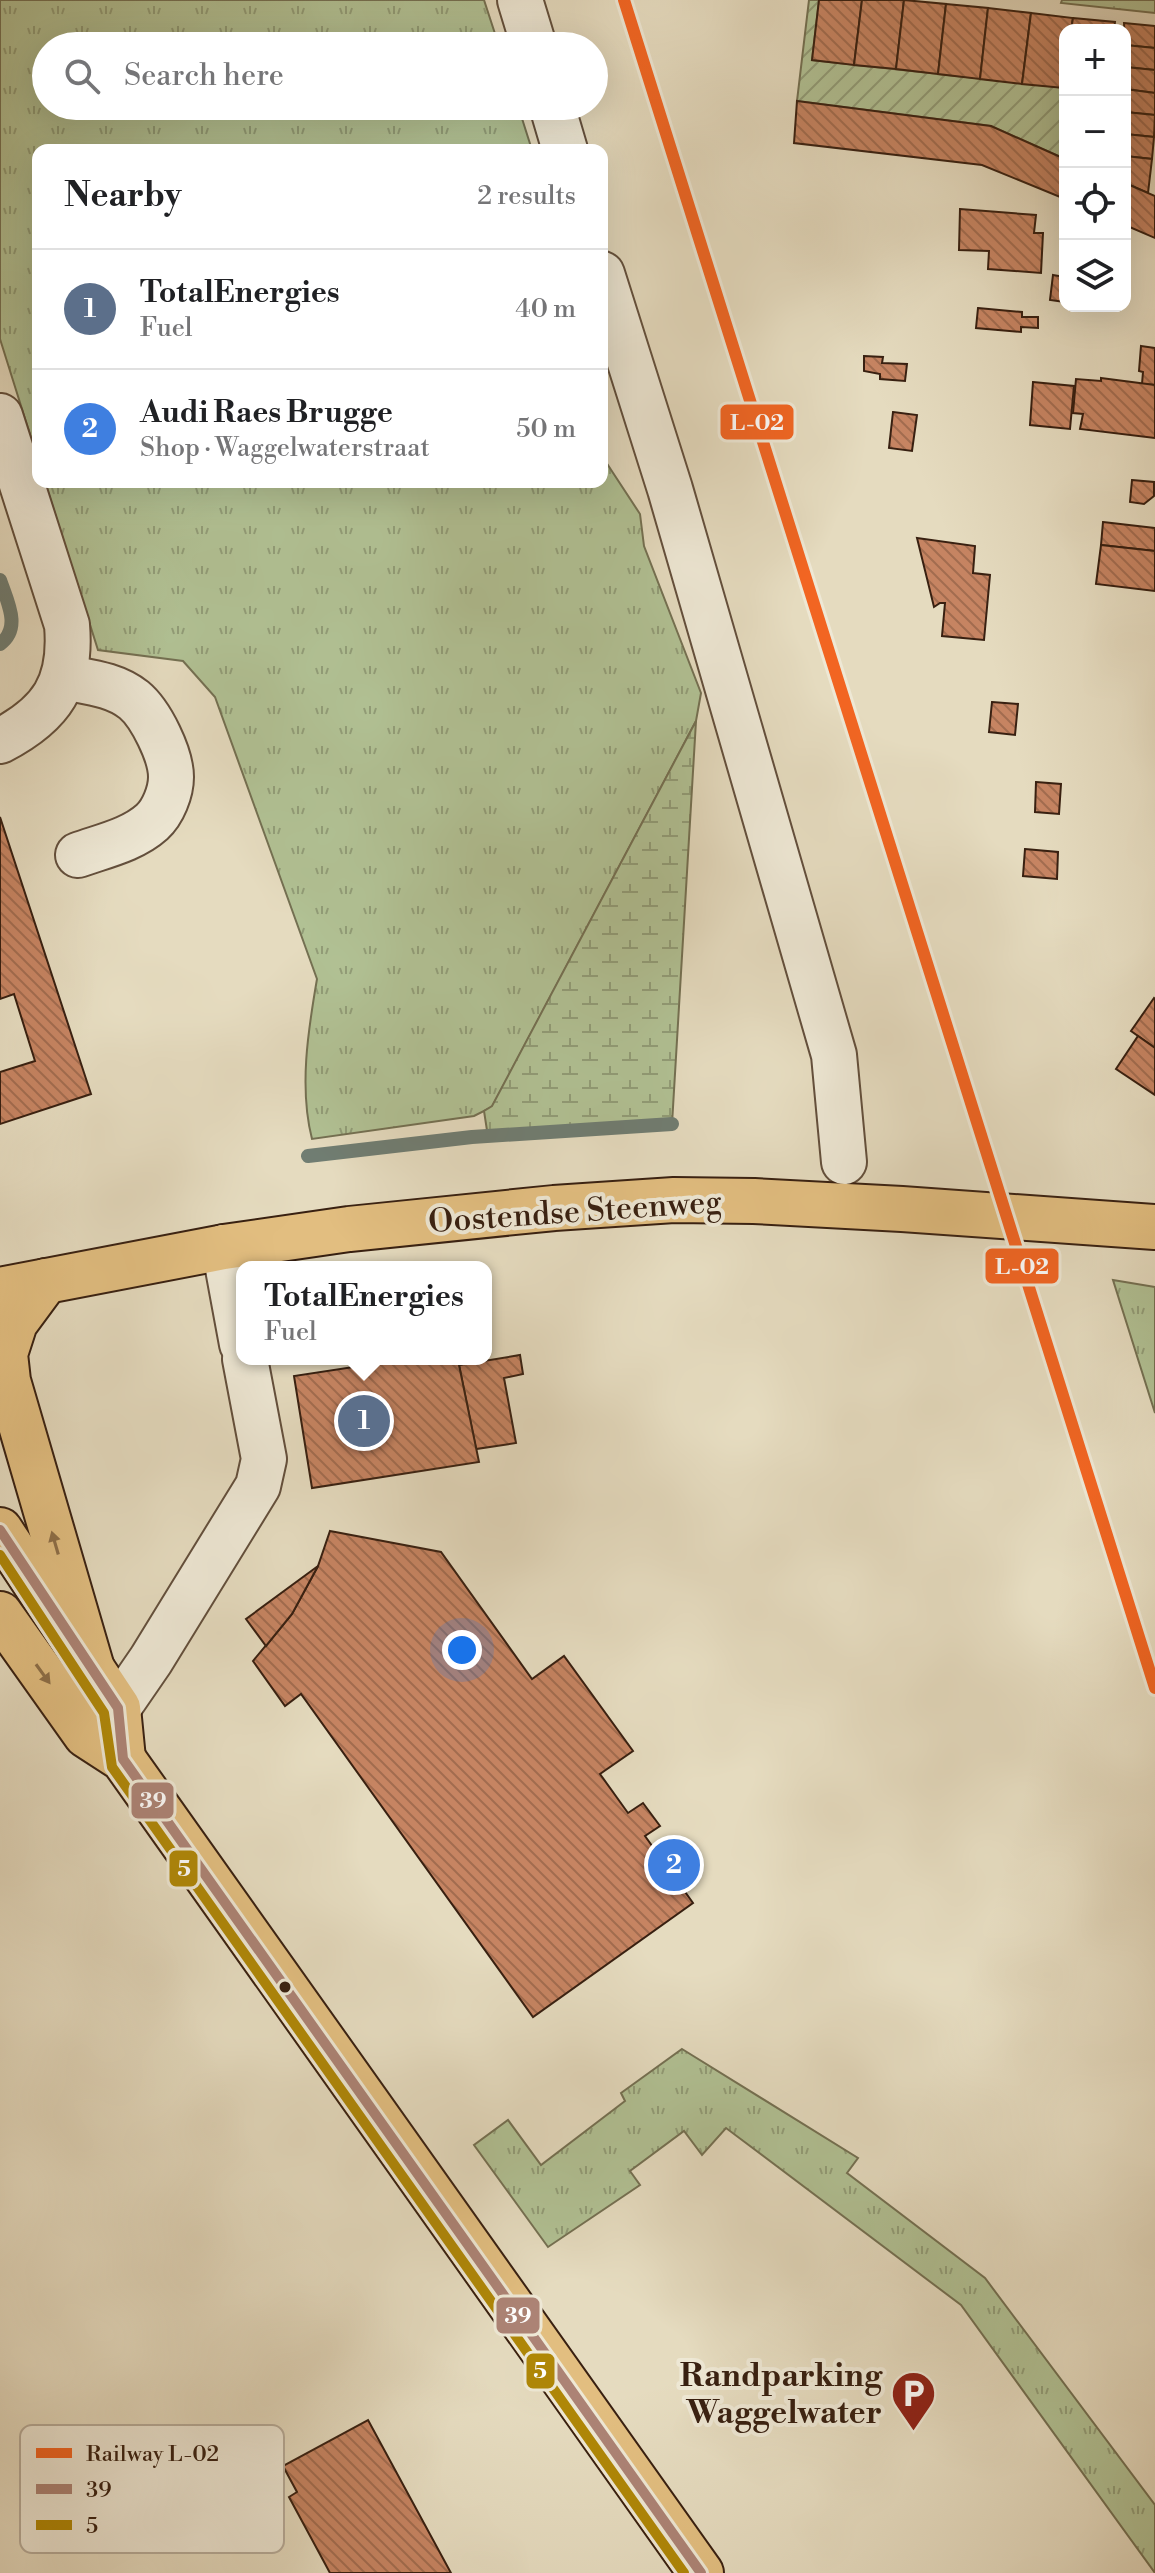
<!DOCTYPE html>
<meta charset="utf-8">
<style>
:root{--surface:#fff;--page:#f6f6f6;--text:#202124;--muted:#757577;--line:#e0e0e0;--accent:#8f2418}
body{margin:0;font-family:"Libre Bodoni",serif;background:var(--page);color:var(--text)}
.controls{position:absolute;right:24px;top:24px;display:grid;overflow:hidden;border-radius:16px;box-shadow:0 8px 32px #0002}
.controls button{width:72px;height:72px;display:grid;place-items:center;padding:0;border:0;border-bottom:2px solid var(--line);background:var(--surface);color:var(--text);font:40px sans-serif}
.you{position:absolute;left:462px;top:1650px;width:28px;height:28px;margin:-20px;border:6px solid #fff;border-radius:50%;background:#1a73e8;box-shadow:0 0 0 12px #1a73e833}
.badge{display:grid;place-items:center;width:52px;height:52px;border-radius:50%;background:var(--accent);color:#fff;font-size:26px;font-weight:700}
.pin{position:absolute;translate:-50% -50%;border:4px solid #fff;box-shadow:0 2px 8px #0006}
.popup{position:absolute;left:236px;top:1261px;width:256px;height:104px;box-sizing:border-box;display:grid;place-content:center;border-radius:16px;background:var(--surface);filter:drop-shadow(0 2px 6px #0005);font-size:26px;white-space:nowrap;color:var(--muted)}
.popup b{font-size:30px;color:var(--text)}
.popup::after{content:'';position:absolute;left:50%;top:100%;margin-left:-16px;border:16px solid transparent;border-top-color:var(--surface)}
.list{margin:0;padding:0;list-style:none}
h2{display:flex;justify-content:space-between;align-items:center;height:104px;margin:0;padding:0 32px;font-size:34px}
h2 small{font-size:26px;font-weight:400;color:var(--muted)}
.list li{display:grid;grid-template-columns:52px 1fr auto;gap:24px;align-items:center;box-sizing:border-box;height:120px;padding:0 32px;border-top:2px solid var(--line)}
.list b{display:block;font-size:30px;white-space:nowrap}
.list p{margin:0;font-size:26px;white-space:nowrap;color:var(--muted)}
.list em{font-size:26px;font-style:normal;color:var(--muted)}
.icon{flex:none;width:44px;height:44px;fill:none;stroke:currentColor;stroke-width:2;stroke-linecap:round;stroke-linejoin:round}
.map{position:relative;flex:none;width:1155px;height:2573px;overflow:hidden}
.search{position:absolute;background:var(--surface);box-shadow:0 8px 32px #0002;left:32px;top:32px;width:576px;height:88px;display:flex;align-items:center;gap:20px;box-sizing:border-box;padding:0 28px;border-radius:44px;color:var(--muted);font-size:30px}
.panel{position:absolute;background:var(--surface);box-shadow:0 8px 32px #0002;left:32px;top:144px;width:576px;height:344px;border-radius:16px}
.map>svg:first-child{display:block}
.grass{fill:url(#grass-tufts);stroke:#747052;stroke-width:2}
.wetland{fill:url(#wetland-marsh);stroke:#747052;stroke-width:2}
.garden{fill:url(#garden-furrows);stroke:#747052;stroke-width:2}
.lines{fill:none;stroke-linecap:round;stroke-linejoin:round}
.stream{stroke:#707d72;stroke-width:14}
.building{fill:url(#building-back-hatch);stroke:#382011;stroke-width:2}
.minor-casing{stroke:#634f3c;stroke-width:48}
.major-casing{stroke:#382011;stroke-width:48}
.minor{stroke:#eee8d5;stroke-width:44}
.major{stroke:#e2be80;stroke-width:44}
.bus-1-casing{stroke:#eee8d5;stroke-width:16}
.bus-2-casing{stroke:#eee8d5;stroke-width:16}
.bus-1{stroke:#ac8375;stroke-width:10}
.bus-2{stroke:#af8707;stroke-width:10}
.rail-1-casing{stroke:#eee8d5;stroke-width:18}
.rail-1{stroke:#f26522;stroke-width:12}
.oneway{fill:#8d6f48}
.bus-dot{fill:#382011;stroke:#eee8d5;stroke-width:3}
.labels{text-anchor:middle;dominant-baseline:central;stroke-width:8;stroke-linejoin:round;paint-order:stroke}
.street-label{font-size:32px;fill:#382011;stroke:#eee8d5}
.poi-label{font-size:32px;font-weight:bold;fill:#382011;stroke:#eee8d5;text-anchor:end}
.key{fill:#eee8d5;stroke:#b7ac9a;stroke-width:2}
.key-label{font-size:22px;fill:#382011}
.line-badge{stroke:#eee8d5;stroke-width:3}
.badge-label{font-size:22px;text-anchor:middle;font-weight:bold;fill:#fff}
</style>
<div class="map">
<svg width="1155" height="2573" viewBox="0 0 1155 2573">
<defs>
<pattern id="grass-tufts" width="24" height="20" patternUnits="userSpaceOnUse" patternTransform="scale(2)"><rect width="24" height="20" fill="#b1c194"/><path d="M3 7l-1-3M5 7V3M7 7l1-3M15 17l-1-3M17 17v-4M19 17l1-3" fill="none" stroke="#919c77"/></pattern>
<pattern id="wetland-marsh" width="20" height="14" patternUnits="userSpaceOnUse" patternTransform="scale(2)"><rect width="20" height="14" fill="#b1c194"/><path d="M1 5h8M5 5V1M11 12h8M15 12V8" fill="none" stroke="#919c77"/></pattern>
<pattern id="garden-furrows" width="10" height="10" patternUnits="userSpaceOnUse" patternTransform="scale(2)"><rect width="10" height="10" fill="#b1c194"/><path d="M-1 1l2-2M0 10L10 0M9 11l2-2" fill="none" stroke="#919c77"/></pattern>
<pattern id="building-back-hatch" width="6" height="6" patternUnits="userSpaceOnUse" patternTransform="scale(2)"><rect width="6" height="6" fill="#c68462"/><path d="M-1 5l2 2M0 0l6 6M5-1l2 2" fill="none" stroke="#a26c4f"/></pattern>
</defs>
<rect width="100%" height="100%" fill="#e5dbbf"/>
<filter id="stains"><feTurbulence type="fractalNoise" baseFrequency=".0025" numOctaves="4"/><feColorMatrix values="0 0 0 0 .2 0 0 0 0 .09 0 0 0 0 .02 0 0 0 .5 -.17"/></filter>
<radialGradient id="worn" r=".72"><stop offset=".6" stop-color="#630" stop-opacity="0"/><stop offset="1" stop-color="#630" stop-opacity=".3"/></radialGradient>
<g class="grass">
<polygon points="0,0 484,0 499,46 46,46 46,106 518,106 532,150 38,150 38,460 0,339"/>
<polygon points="1062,0 1155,0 1155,13 1061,3"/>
<path d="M602 456 640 514 644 546 701 693 696 721 492 1107 474 1116 312 1139C299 1088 308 1031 317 979L215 697 183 661 98 650 45 482H602Z"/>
<polygon points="1113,1280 1155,1287 1155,1413"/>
<polygon points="682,2049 858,2158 847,2173 985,2278 1155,2505 1155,2573 961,2305 726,2128 702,2155 684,2131 630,2171 640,2185 548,2247 474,2145 508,2120 541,2165 625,2101 621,2093"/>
</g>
<polygon class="wetland" points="696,721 672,1124 488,1137 484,1111 492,1106"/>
<polygon class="garden" points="809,0 819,0 812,60 1065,88 1065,159 991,126 797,101"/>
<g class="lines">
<g class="stream">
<path d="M0 580C7 601 22 628 0 644"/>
<polyline points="308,1156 472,1137 672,1124"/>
</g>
</g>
<g class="building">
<polygon points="819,0 862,0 854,65 812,60"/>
<polygon points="862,0 904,0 896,69 854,65"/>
<polygon points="904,0 946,4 938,74 896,69"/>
<polygon points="946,4 988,8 980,79 938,74"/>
<polygon points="988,8 1031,13 1022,84 980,79"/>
<polygon points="1031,13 1073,18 1071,30 1065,30 1064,88 1022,84"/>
<polygon points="1073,18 1115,22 1114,30 1071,30"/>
<polygon points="1124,23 1155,26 1155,48 1125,45"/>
<polygon points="1125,45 1155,48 1155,70 1125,67"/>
<polygon points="1125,67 1155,70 1155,93 1125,89"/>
<polygon points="1125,89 1155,93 1155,115 1125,112"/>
<polygon points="797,101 991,126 1065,159 1065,199 982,165 794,143"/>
<polygon points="1125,112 1155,115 1154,137 1125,134"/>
<polygon points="1125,134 1154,137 1152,159 1125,156"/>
<polygon points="1125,156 1152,159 1148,193 1125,183"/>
<polygon points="1125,183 1155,196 1155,238 1125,225"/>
<polygon points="960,209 1036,215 1034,233 1043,233 1041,273 988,269 989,251 959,250"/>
<polygon points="1053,275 1065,277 1065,302 1050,300"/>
<polygon points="978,308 1022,312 1022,317 1038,317 1038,328 1021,327 1021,332 976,328"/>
<polygon points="1141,346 1155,348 1155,385 1142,384 1143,372 1139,371"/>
<polygon points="864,356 883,357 882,363 907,364 905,381 880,379 880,374 864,371"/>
<polygon points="1101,378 1155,385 1155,438 1080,429 1083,414 1073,413 1076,379 1101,381"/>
<polygon points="1033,382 1074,386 1070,429 1030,425"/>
<polygon points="893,412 917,415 912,451 889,448"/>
<polygon points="1132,480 1154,482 1154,496 1144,504 1130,502"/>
<polygon points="1103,522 1155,528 1155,551 1101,545"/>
<polygon points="917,538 975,546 973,573 990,575 984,640 942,636 945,603 940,603 934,607"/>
<polygon points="1101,545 1155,551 1155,591 1096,584"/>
<polygon points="992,702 1018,704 1015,735 989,732"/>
<polygon points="1036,782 1061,784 1059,814 1035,812"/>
<polygon points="0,817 91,1094 0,1124 0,1072 35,1061 14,994 0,999"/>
<polygon points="1025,849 1058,852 1057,879 1023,876"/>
<polygon points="1154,998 1155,999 1155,1048 1131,1031"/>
<polygon points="1138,1036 1155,1048 1155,1095 1116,1069"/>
<polygon points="520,1355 523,1374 504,1378 516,1443 476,1449 459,1365"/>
<polygon points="406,1359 462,1359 463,1364 459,1365 479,1462 312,1488 294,1376"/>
<polygon points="330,1531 441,1552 532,1679 564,1656 633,1751 600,1774 628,1813 643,1803 660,1826 645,1836 693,1903 533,2017 301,1694 285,1706 253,1661 292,1614 318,1566"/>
<polygon points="318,1566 292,1614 266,1646 246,1619"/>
<polygon points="368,2420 451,2573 330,2573 289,2497 297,2492 284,2468 281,2470 281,2467"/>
</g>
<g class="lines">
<defs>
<g id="minor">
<polyline points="520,0 534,46"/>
<polyline points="552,106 565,150"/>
<polyline points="602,274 670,489 834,1055 844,1162"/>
<path d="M0 416 67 625C72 684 52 714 0 741"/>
<path d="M64 677C88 682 114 684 134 700 151 714 171 755 171 777 171 792 163 812 152 822 132 840 103 846 78 855"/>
<polyline points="224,1247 242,1344"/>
<polyline points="118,1708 151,1660 258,1486 264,1459 245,1359"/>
</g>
<g id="major">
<polyline points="46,1281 15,1323 5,1354 8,1381 93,1672"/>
<polyline points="0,1290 224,1247 349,1229 554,1208 674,1200 754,1201 902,1209 1155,1227"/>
<polyline points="0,1530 118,1708 123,1759"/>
<polyline points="0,1614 86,1735 123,1759 160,1811 701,2573"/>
</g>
</defs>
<use href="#minor" class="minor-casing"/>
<use href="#major" class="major-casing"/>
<use href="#minor" class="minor"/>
<use href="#major" class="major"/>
<defs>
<polyline id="bus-1" points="0,1530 118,1708 123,1759 701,2573"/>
<polyline id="bus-2" points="0,1555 104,1713 112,1767 684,2573"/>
</defs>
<use href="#bus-1" class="bus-1-casing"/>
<use href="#bus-2" class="bus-2-casing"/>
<use href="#bus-1" class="bus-1"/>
<use href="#bus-2" class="bus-2"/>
<defs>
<polyline id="rail-1" points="624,0 1155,1688"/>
</defs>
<use href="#rail-1" class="rail-1-casing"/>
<use href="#rail-1" class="rail-1"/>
</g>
<defs><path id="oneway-solid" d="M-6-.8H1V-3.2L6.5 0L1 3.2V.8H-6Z" transform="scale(2)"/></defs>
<g class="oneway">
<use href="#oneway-solid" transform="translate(55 1543) rotate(-106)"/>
<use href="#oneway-solid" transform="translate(43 1674) rotate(54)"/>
</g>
<defs>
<symbol id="parking-pin" viewBox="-11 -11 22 30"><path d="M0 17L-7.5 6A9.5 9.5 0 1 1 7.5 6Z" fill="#8f2418" stroke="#eee8d5"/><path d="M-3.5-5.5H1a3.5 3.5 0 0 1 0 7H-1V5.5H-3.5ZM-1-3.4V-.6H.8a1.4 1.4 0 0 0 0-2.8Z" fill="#fff"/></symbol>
</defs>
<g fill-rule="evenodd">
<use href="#parking-pin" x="888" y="2368" width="51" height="69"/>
</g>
<circle class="bus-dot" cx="285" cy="1987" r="7"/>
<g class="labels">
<g class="street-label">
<text transform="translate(575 1212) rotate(-4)">Oostendse Steenweg</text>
</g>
<g class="poi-label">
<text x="882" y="2376">Randparking<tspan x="882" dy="37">Waggelwater</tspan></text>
</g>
</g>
<rect x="20" y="2425" width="264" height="128" rx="12" class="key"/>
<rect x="36" y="2448" width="36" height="10" fill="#f26522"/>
<rect x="36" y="2484" width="36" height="10" fill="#ac8375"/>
<rect x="36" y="2520" width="36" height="10" fill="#af8707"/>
<g class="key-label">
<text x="86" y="2461">Railway L-02</text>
<text x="86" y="2497">39</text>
<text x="86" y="2533">5</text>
</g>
<g class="line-badge">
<rect x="719" y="403" width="76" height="38" rx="8" fill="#f26522"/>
<rect x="984" y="1247" width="76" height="38" rx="8" fill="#f26522"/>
<rect x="130" y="1781" width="45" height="39" rx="8" fill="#ac8375"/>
<rect x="168" y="1849" width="31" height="39" rx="8" fill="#af8707"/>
<rect x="495" y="2296" width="46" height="39" rx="8" fill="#ac8375"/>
<rect x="525" y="2352" width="31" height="38" rx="8" fill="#af8707"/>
</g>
<g class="badge-label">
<text x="757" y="430">L-02</text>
<text x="1022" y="1274">L-02</text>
<text x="153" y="1808">39</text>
<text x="184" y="1876">5</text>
<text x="518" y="2323">39</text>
<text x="540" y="2378">5</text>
</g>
<rect width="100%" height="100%" filter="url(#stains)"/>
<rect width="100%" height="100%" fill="url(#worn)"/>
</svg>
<div class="controls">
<button>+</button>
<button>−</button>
<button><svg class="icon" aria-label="locate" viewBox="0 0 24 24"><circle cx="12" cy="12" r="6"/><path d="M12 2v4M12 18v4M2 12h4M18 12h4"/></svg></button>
<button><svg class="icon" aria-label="layers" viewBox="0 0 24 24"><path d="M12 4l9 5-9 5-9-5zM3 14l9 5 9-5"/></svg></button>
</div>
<div class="you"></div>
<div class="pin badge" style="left:364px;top:1421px;background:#5c6f8a">1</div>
<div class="popup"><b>TotalEnergies</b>Fuel</div>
<div class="pin badge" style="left:674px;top:1865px;background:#3f7fe0">2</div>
<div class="search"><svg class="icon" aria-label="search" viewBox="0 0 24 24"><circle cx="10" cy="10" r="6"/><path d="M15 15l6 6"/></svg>Search here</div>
<section class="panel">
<h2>Nearby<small>2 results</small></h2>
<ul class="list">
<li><span class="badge" style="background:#5c6f8a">1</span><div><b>TotalEnergies</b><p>Fuel</p></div><em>40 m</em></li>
<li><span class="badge" style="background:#3f7fe0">2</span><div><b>Audi Raes Brugge</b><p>Shop · Waggelwaterstraat</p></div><em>50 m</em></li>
</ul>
</section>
</div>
